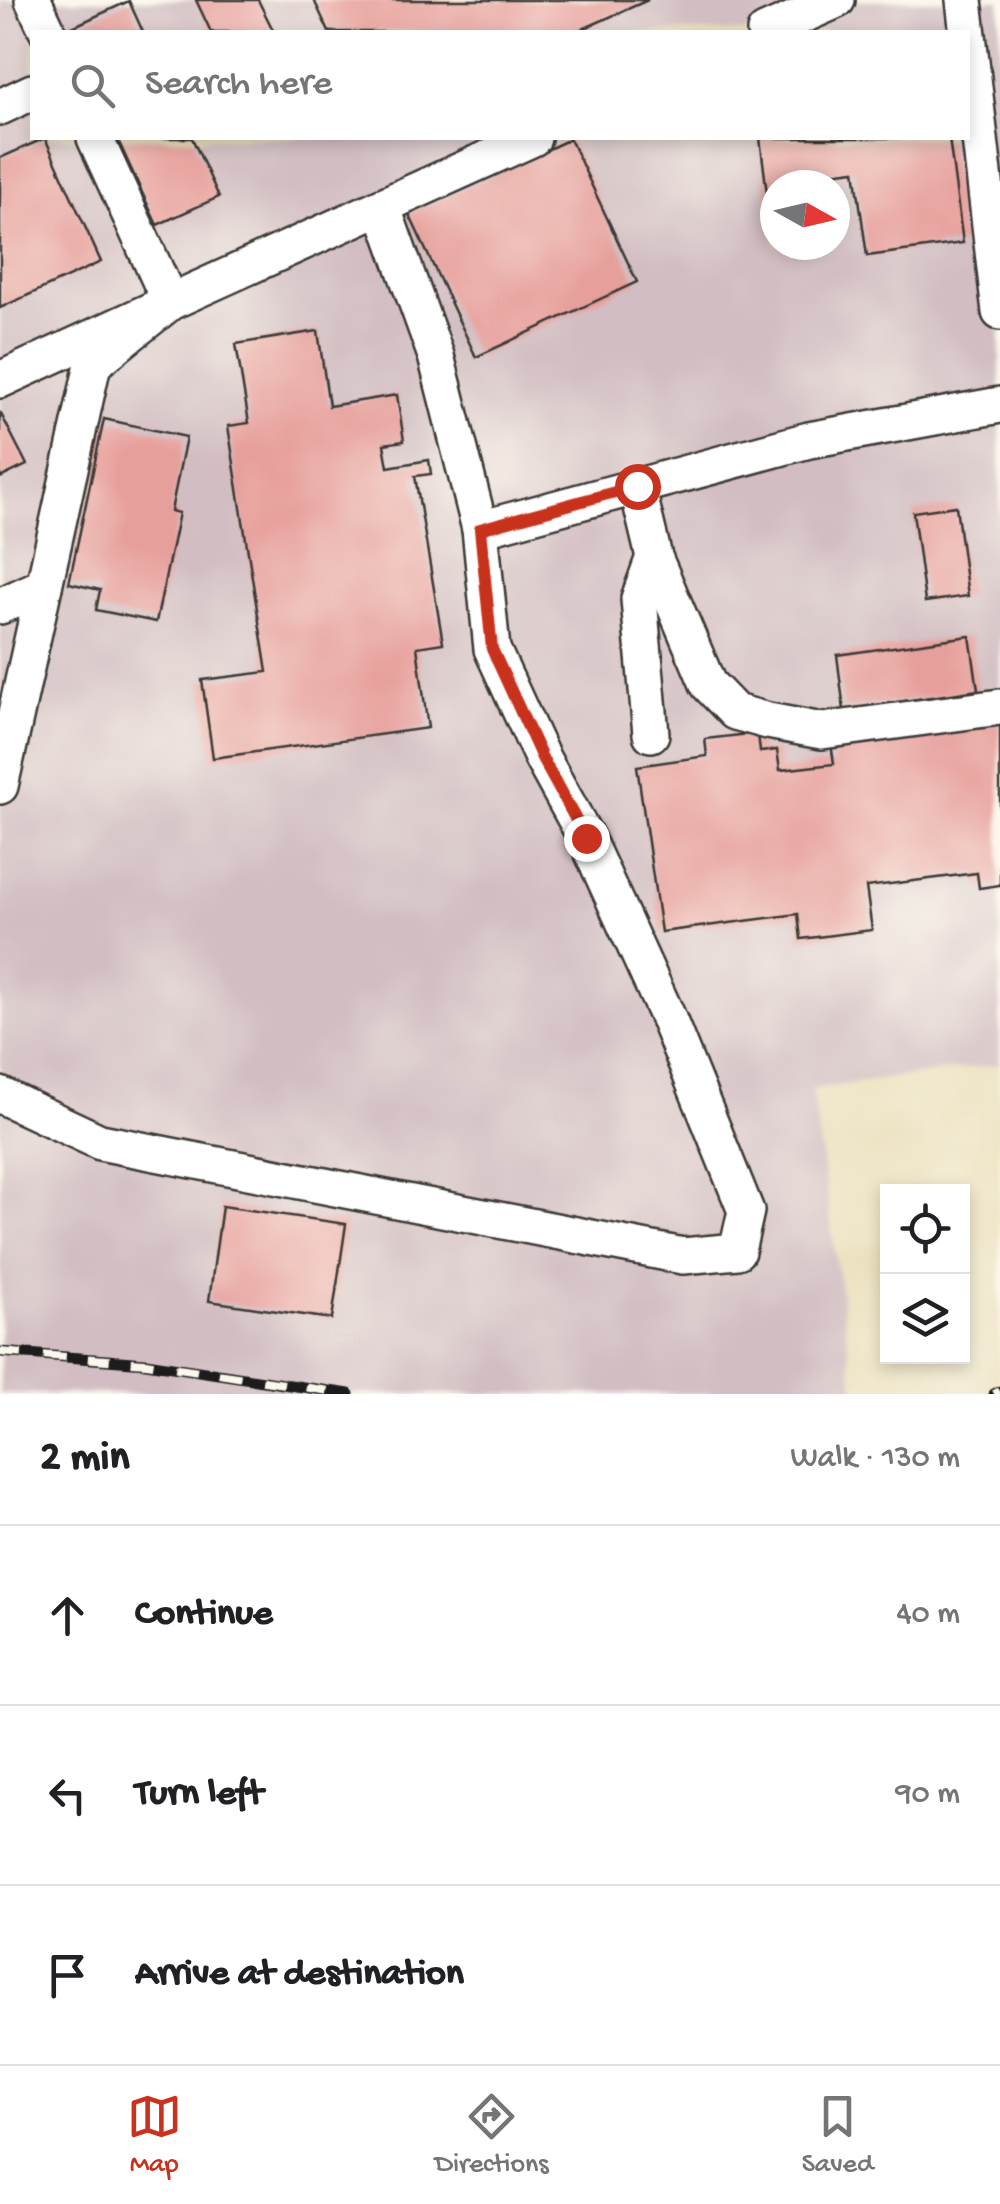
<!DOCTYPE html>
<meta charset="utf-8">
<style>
:root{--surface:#fff;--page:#f6f6f6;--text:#202124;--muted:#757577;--line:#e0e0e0;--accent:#c8321e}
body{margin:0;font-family:"Gochi Hand",sans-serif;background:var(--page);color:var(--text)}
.controls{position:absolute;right:30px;bottom:30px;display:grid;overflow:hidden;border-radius:0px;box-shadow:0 5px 15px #0003}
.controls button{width:90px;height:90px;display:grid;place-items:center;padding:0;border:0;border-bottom:2px solid var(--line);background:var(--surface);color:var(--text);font:50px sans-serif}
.compass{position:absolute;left:760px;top:170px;width:90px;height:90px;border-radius:50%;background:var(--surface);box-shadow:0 5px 15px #0003;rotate:98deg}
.stop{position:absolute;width:30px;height:30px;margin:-22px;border:8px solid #c8321e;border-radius:50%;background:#fff}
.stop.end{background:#c8321e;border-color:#fff;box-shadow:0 2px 10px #0008}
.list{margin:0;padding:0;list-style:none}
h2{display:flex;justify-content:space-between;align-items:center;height:130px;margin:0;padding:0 40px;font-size:42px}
h2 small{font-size:32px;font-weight:400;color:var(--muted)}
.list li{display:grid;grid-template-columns:65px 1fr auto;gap:30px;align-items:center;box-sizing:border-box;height:180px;padding:0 40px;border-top:2px solid var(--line)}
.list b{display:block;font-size:38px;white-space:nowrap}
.list em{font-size:32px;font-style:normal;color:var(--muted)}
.icon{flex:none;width:55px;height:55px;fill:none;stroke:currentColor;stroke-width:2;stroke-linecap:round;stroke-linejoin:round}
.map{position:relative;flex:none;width:1000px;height:1394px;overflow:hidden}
.search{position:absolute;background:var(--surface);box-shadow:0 5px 15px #0003;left:30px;right:30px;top:30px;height:110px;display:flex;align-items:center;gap:25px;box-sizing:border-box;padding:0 35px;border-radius:0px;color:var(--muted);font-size:38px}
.sheet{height:670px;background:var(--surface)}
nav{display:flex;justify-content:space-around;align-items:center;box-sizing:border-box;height:140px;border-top:2px solid var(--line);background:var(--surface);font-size:28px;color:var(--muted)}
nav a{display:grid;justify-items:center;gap:5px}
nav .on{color:var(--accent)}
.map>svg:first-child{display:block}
.industrial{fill:#d2bec2;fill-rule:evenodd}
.building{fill:#e79f9b}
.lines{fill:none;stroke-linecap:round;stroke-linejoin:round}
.minor-casing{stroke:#3b3934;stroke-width:40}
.minor{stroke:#fff;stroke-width:35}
.rail-casing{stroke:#1c1c1c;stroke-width:11}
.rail{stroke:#fbf7ec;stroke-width:8;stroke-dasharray:22;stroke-linecap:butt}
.route{stroke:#c8321e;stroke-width:12}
</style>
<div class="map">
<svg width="1000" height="1394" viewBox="0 0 1000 1394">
<rect width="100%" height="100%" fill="#fbf7ec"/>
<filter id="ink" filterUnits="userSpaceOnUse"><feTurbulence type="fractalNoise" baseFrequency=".01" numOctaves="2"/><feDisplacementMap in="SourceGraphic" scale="20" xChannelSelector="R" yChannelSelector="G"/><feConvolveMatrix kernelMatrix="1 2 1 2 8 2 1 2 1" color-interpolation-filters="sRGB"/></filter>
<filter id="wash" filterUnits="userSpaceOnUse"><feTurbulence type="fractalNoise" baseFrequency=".0048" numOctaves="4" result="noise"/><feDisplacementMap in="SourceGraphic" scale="40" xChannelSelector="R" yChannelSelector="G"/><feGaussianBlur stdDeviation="2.25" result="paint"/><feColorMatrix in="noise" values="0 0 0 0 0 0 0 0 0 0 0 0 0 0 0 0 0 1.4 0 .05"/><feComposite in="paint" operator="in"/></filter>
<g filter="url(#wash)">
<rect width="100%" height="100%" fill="#ebe0bc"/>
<path class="industrial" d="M0 0H1000V1064L812 1089 855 1394H0ZM32 32H968V138H32ZM775 185H835V245H775Z"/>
<g id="blocks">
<g class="building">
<polygon points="196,0 258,0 274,32 211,32"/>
<polygon points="314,0 648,0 576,32 329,32"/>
<polygon points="129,1 143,32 69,32 68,29"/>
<polygon points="45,138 101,262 0,308 0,158"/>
<polygon points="117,138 192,138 219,197 157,225"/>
<polygon points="760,138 949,138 963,243 867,256 855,170 831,173 832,185 775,185 775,225 771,225"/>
<polygon points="570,139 637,282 476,357 409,214"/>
<polygon points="318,331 329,406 397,395 404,441 384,444 388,467 429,460 431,474 415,476 443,643 417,647 428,728 213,758 202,680 267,672 228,426 249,423 236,344"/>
<polygon points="0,412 27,465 0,478"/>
<polygon points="104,419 186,437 171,511 179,513 156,622 96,610 100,590 69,583"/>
<polygon points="956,506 968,596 925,602 913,512"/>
<polygon points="970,636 978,690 844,710 837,655"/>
<polygon points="1000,722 1000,885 979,888 977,873 866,887 872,930 801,939 798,914 661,932 637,766 707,756 705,739 758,733 760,752 777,750 780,770 834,764 831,743"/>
<polygon points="222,1206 346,1224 332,1319 209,1301"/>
</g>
</g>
</g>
<g filter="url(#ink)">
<use href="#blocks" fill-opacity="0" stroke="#3b3934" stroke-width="2.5"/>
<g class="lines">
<defs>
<g id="minor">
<polyline points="33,0 48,32"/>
<polyline points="964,0 1000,312"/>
<polyline points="765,32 837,0"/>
<polyline points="0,107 32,92"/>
<polyline points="382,206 436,356 480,529 809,440 1000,405"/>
<polyline points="0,380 170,302 95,138"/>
<polyline points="637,486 654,557 708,684 735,712 768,721 822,731 1000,707"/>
<polyline points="0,606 44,586"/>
<polyline points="651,734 639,599 654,557"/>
<polyline points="0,786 93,364 170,302 533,138"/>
<polyline points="0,1095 100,1142 683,1256 737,1251 746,1211 667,1016 586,838 542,758 492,649 480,529"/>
</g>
</defs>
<use href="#minor" class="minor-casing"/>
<use href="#minor" class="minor"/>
<defs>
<g id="rail">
<polyline points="0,1352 146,1363 349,1394"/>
<polyline points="994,1394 1000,1391"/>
</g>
</defs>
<use href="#rail" class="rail-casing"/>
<use href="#rail" class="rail"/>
</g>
</g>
<g class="lines" filter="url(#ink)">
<polyline class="route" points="586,838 542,758 492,649 480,529 637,486"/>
</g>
</svg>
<div class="controls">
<button><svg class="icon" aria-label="locate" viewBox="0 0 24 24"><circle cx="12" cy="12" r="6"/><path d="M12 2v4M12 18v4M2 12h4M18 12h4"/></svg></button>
<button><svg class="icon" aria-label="layers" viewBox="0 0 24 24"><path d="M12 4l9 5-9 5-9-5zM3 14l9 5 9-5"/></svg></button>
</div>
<svg class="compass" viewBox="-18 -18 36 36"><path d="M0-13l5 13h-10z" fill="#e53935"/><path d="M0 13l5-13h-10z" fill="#757577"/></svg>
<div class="stop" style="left:637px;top:486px"></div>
<div class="stop end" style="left:586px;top:838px"></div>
<div class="search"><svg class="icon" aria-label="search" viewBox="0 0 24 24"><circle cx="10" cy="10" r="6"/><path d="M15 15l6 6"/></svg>Search here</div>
</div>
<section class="sheet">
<h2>2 min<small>Walk · 130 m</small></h2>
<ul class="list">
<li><svg class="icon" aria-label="ahead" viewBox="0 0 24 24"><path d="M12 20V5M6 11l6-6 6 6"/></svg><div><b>Continue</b></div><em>40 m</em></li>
<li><svg class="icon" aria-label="left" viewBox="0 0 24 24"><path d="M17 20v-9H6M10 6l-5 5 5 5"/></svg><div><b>Turn left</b></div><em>90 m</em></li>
<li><svg class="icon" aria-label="arrive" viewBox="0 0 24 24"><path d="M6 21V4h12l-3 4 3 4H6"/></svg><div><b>Arrive at destination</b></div></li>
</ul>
</section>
<nav>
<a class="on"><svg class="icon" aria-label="map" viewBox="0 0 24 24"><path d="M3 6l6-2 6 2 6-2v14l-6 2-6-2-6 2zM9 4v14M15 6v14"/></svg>Map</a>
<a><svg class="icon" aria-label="directions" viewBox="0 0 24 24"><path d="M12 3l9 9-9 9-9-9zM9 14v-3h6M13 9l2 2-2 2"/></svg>Directions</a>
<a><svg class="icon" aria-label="saved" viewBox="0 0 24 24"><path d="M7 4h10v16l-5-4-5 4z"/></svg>Saved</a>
</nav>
